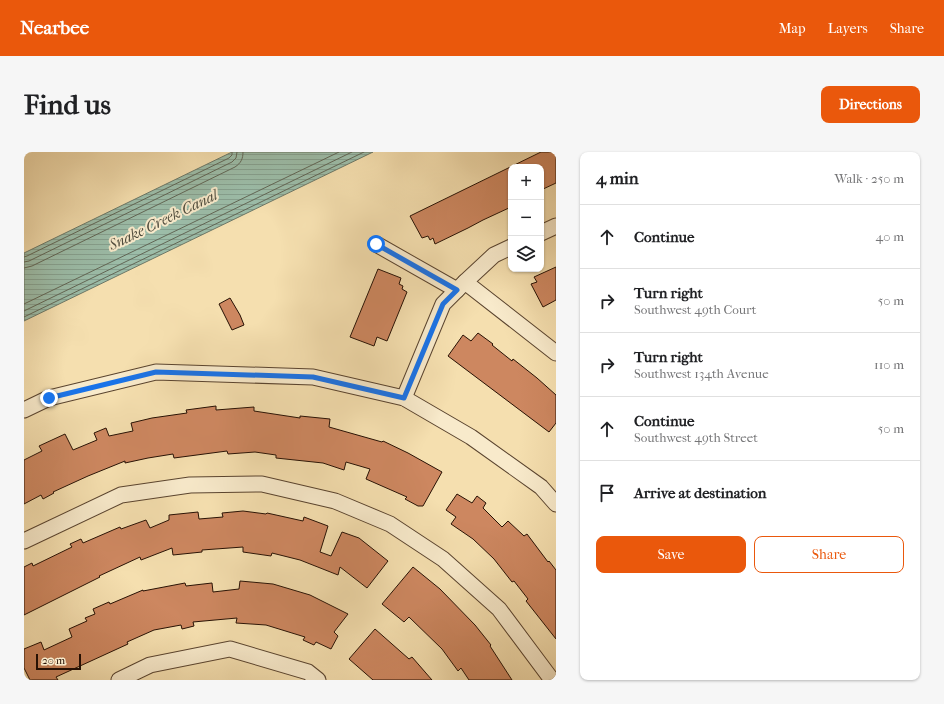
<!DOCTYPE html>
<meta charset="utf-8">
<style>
:root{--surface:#fff;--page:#f6f6f6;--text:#202124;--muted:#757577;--line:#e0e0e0;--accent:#ea580c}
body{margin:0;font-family:"IM FELL French Canon",serif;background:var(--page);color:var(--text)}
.controls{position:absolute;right:12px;top:12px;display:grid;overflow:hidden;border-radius:8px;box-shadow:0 1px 3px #0004}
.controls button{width:36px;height:36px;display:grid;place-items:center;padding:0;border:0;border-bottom:1px solid var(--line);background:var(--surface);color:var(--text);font:20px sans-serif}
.scale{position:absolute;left:12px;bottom:10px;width:45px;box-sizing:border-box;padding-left:4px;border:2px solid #271104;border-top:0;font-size:11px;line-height:14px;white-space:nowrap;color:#271104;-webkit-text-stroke:3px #f8eacb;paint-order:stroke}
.stop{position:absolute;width:12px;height:12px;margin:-9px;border:3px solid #1a73e8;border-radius:50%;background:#fff}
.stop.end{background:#1a73e8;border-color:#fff;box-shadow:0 1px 4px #0008}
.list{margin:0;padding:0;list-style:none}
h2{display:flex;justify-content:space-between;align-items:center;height:52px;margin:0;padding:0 16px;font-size:17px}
h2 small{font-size:13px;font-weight:400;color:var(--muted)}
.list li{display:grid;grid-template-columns:26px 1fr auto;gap:12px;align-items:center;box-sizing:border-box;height:64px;padding:0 16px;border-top:1px solid var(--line)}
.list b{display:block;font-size:15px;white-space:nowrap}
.list p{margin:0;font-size:13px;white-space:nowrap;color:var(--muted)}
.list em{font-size:13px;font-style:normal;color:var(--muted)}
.actions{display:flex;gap:8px;padding:12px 16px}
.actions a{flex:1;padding:9px 0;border:1px solid var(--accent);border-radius:8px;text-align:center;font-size:14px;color:var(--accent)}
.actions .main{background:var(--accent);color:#fff}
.icon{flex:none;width:22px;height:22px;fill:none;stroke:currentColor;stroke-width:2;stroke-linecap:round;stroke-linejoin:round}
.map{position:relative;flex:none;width:532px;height:528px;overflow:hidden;border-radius:8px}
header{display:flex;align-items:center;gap:24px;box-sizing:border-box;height:56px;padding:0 20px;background:var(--accent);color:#fff}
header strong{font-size:19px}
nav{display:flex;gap:22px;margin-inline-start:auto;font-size:14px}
.intro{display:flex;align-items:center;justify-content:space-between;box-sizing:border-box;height:96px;padding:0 24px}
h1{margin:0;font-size:28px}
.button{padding:10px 18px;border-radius:8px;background:var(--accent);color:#fff;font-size:14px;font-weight:700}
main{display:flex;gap:24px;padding:0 24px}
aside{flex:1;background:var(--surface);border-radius:8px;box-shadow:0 1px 3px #0004}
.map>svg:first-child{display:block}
.water{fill:url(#water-rules);stroke:#6d7867}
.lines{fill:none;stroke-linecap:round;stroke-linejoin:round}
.shore{stroke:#626756;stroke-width:1}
.building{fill:#cd8760;stroke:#271104}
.minor-casing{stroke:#5a442f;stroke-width:17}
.minor{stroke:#f8eacb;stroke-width:15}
.route{stroke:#1a73e8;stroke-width:5}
.labels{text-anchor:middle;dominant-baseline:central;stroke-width:4;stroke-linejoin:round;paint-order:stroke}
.water-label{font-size:15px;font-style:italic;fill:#504d3e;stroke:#f8eacb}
</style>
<header>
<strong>Nearbee</strong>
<nav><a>Map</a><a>Layers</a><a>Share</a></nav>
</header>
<div class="intro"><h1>Find us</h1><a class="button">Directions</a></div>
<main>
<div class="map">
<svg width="532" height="528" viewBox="0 0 532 528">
<defs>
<pattern id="water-rules" width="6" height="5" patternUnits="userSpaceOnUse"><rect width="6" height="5" fill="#9cbda9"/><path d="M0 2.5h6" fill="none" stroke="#86a190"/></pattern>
</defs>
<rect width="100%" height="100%" fill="#f5dfaf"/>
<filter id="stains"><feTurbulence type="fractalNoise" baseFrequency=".005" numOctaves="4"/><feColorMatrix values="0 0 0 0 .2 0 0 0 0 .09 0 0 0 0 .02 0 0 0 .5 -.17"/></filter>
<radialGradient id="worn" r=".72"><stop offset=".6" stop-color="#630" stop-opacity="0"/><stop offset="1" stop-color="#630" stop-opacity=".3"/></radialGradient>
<polygon class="water" points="208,0 349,0 0,169 0,101"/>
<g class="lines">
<g class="shore">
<polyline points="0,105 3,104 205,6 208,3 208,0"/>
<polyline points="0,110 5,109 208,10 212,6 213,0"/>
<path d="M0 116 8 114 211 15C217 11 219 7 219 0"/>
<polyline points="0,152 315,0"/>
<polyline points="0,159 328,0"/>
<polyline points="0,165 340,0"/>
</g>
</g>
<g class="building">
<polygon points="517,0 532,0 532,31 517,38 517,15 487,15 487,55 459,68 444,76 411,92 409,86 406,88 404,84 398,86 386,64"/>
<polygon points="532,115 532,148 519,155 507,132 513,130 510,125"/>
<polygon points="354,117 377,126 375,132 379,134 378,137 383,140 363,189 353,185 350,194 326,185"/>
<polygon points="206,146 216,163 220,173 208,178 195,152"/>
<polygon points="454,181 469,192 468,193 488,209 489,207 513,226 532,243 532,271 525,280 424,204 439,183 447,189"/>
<polygon points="192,254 192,258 230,255 230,259 276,266 276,264 306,267 305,275 358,290 359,289 384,301 418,320 399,354 394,354 381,347 383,345 342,327 346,317 322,310 320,318 299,311 252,306 252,303 231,300 204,302 203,299 150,306 149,302 124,306 101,311 101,309 64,324 29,340 30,341 19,347 17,343 0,352 0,308 18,299 15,294 41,282 49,298 73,288 70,281 82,276 85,284 109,279 107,271 128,266 163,261 162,258"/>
<polygon points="433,342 448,351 453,344 462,351 459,356 478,375 484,369 500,384 503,382 524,410 525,409 532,418 532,487 502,449 504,447 490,429 488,430 470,407 449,387 427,372 432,365 422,358"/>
<polygon points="219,359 242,362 243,361 279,369 280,365 304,374 296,400 307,404 318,380 335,386 364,409 343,436 316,415 314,423 276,408 248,401 247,404 219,400 219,395 178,398 178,400 149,403 148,396 117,408 116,405 75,424 76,425 0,463 0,415 8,411 9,414 48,395 46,392 57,387 59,391 96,375 97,377 122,368 126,376 145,368 145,363 174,360 175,367 199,365 198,361"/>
<polygon points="389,415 416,437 451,473 467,493 466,494 488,528 445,528 437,516 434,519 418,497 385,465 380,470 358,452"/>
<polygon points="216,429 249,432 286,443 324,462 310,480 314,484 307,497 292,490 290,493 279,488 281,485 242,473 212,471 213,466 169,470 170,474 158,477 157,473 130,478 103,490 104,492 32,525 34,528 6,528 0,516 0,497 17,490 20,498 48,485 45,477 63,469 61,466 71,462 69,457 85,450 86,452 119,438 119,439 161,431 162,434 188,431 189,440 215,437"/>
<polygon points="351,477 385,507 388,505 408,528 349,528 325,507"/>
</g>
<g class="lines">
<defs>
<g id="minor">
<polyline points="517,81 532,74"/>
<polyline points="352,92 433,138"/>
<polyline points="441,130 532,201"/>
<polyline points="380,246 419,152 441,130 470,103 487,95"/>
<polyline points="0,258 25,246 132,220 289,225 380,246 447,285 517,335 532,352"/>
<polyline points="0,389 97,343 166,333 238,332 311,349 366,372 419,407 475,457 528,528"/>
<polyline points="95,528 126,513 206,497 284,520 294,528"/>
</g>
</defs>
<use href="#minor" class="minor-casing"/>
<use href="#minor" class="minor"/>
</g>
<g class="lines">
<polyline class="route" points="25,246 132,220 289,225 380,246 419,152 433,138 352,92"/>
</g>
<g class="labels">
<g class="water-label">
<text transform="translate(139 68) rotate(-26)">Snake Creek Canal</text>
</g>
</g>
<rect width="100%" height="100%" filter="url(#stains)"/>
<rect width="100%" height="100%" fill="url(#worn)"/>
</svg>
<div class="controls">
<button>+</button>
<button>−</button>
<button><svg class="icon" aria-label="layers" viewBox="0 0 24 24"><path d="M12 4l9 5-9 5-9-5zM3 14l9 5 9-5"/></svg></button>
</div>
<div class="scale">20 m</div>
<div class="stop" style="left:352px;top:92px"></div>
<div class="stop end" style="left:25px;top:246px"></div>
</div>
<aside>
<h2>4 min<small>Walk · 250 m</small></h2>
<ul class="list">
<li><svg class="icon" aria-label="ahead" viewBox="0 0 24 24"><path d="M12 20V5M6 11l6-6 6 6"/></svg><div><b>Continue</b></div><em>40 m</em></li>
<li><svg class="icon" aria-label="right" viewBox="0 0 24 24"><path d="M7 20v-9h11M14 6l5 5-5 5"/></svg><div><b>Turn right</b><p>Southwest 49th Court</p></div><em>50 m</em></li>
<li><svg class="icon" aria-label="right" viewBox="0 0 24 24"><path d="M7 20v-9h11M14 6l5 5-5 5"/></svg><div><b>Turn right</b><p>Southwest 134th Avenue</p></div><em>110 m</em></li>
<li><svg class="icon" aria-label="ahead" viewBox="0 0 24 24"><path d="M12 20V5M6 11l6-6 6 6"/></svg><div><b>Continue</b><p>Southwest 49th Street</p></div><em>50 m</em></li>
<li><svg class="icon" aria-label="arrive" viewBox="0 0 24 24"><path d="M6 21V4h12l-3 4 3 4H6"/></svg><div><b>Arrive at destination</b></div></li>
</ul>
<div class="actions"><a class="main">Save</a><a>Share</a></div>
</aside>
</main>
